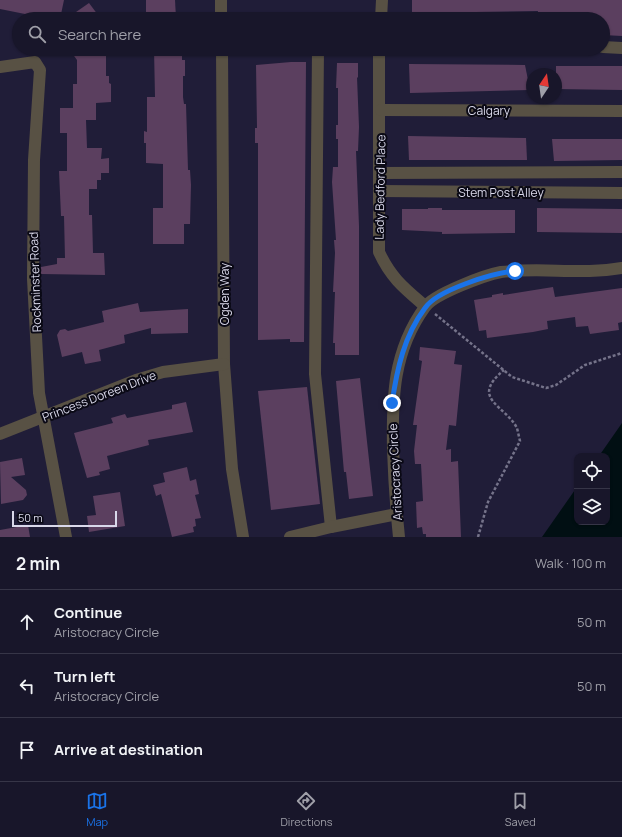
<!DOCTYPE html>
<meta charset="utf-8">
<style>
:root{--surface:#18162a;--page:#252336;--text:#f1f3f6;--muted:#9f9fa8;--line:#363547;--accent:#1a73e8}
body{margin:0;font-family:Manrope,sans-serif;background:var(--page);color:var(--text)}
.controls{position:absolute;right:12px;bottom:12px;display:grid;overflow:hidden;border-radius:8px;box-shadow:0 1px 3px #0004}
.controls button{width:36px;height:36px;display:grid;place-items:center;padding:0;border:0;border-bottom:1px solid var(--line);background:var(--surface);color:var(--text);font:20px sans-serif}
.compass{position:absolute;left:526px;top:68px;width:36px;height:36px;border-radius:50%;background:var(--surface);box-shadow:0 1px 3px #0004;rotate:13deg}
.scale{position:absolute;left:12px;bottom:10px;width:105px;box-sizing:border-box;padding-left:4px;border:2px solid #d9d8ea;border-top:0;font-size:11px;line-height:14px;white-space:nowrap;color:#d9d8ea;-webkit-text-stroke:3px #0a0915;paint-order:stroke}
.stop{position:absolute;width:12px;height:12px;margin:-9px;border:3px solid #1a73e8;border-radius:50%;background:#fff}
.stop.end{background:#1a73e8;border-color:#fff;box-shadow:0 1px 4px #0008}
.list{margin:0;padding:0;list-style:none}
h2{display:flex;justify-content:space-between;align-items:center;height:52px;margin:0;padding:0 16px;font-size:17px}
h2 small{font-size:13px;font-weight:400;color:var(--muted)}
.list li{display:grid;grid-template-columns:26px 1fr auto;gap:12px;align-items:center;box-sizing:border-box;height:64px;padding:0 16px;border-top:1px solid var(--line)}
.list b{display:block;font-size:15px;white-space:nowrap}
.list p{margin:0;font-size:13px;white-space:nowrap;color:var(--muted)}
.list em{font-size:13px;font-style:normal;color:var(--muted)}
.icon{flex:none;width:22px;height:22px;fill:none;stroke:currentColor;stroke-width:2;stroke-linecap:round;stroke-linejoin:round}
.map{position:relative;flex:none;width:622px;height:537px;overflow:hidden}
.search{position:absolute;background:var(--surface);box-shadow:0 1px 3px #0004;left:12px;right:12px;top:12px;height:44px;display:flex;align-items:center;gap:10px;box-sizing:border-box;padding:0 14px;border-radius:22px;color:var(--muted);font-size:15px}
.sheet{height:244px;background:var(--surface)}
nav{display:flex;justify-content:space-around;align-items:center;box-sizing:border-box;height:56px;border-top:1px solid var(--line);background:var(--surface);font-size:11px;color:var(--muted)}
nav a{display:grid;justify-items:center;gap:2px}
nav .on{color:var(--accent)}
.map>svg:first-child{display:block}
.water{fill:#010f13}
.building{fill:#5b3f5f}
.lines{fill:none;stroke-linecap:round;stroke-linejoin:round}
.path{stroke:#75738a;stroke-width:2.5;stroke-dasharray:3 2;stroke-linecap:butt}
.minor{stroke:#585144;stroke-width:12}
.route{stroke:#1a73e8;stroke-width:5}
.labels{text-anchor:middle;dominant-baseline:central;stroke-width:4;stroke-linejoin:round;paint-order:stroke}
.street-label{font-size:12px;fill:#d9d8ea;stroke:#0a0915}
</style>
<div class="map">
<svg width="622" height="537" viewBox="0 0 622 537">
<rect width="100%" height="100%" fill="#201d38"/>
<polygon class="water" points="622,423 622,537 542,537 577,487 577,522 607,522 607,456 599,456"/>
<g class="building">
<polygon points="0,0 64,0 60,19 40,19 40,17 0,9"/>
<polygon points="146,0 175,0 176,18 146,18"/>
<polygon points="412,0 622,0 622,36 603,35 603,19 537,19 538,11 475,12 475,19 412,19"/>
<polygon points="89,3 101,19 66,19"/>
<polygon points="69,49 106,49 106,76 109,76 109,83 111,84 111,102 96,103 96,120 86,120 87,148 102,148 101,159 109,158 109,173 101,173 101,180 97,180 97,189 89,189 89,215 92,215 93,253 104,253 105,275 41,274 41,267 57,264 57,258 65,258 64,216 61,216 59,171 67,171 67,133 60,133 60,108 73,108 73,84 77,84 77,60"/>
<polygon points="154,49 182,49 182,60 185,60 185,76 183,76 183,97 184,104 186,104 188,170 190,170 191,185 190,224 184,224 184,244 153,244 153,208 163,208 163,164 146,163 146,143 144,143 144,131 147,132 147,97 155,97"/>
<polygon points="291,62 306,62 304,342 290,342 290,339 258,340 258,143 255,143 255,128 257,128 256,65"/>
<polygon points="337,63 358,63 358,78 357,77 359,127 358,151 356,151 359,226 359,355 335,355 335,343 333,343 335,292 333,292 335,253 334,240 336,240 332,182 333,167 338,167 338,139 336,139 336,125 338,125 338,88 336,88"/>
<polygon points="409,64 525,65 530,90 410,93"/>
<polygon points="556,66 622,66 622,90 556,89"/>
<polygon points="408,136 526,138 527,160 409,160"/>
<polygon points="552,139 622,139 622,160 554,161"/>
<polygon points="428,208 442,208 442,210 515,210 515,233 442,234 442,232 402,230 402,209 428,209"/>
<polygon points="537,208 622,209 622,233 537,232"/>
<polygon points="553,287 555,297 622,288 622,322 618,323 619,330 590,334 588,326 576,327 575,317 547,321 548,329 533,332 487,338 486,330 479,331 474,300 492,297 492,295 503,293 503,295"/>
<polygon points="138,303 140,312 188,309 188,333 151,334 151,328 124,335 125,343 99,350 101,361 85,364 82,352 62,357 57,335 60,330 65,329 68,331 104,322 102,311"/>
<polygon points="420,347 456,351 454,364 462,365 456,426 449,425 446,450 451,449 451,462 458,461 461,537 426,537 426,534 423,534 422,527 417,528 416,502 423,501 421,464 415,464 414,451 417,425 413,425 422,361 419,360"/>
<polygon points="360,378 373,496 349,499 346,472 344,472 336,381"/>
<polygon points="307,387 320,504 271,510 258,391"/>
<polygon points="186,402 193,432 148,440 149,445 107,456 110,469 99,472 100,475 87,478 74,433 113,423 111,418 125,414 127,418 172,409 172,405"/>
<polygon points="22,458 25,475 11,477 26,490 27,495 23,500 1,504 0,462"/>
<polygon points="187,467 190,481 196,479 199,494 195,495 201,518 195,519 196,526 193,527 194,532 172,537 161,494 156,496 153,485 165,482 163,473"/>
<polygon points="120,492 125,526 89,532 87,516 96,515 93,496"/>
<polygon points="28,525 30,537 0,537 0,530"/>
</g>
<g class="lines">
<g class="path">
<polyline points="435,314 512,377 546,388 556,385 585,365 622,353"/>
<path d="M478 537 488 502 520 441C519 437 518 432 517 428 505 405 469 399 504 370"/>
</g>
<g class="minor">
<polyline points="221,0 221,19"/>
<polyline points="381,19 382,0"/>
<polyline points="603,47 622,48"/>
<polyline points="222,49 224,364 232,469 243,537"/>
<polyline points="318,49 315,374 331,527"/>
<path d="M379 49V252C391 278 404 288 425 306"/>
<polyline points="0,67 35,62 40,70 34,160 33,279 39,393 66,537"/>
<polyline points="381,110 622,111"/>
<polyline points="380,173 622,172"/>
<polyline points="380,191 622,193"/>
<polyline points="0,434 136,380 163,372 224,364"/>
<polyline points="290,537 331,527 397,514"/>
<path d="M399 537C396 508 394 479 393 449 392 398 393 351 425 307 434 294 485 275 501 272 541 267 582 275 622 268"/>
</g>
</g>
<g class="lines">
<path class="route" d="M392 403C397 369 404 336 425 308 437 290 493 273 515 271"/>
</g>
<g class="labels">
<g class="street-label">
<text x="489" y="110">Calgary</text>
<text transform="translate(380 187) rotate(-89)">Lady Bedford Place</text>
<text x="501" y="192">Stem Post Alley</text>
<text transform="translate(35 282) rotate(-92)">Rockminster Road</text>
<text transform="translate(224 294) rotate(-90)">Ogden Way</text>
<text transform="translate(99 396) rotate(-21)">Princess Doreen Drive</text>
<text transform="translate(395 472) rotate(-93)">Aristocracy Circle</text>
</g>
</g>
</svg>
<div class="controls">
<button><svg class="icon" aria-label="locate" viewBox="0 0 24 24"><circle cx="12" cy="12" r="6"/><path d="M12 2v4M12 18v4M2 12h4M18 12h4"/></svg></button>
<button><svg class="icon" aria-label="layers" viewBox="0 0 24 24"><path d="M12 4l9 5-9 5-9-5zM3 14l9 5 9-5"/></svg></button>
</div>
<svg class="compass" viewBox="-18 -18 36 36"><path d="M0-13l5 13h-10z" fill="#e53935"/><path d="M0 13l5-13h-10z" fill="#9f9fa8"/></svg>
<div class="scale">50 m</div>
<div class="stop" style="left:515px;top:271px"></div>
<div class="stop end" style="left:392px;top:403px"></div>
<div class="search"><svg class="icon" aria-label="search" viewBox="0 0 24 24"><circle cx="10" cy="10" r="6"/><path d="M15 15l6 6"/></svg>Search here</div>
</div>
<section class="sheet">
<h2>2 min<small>Walk · 100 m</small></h2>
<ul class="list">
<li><svg class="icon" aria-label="ahead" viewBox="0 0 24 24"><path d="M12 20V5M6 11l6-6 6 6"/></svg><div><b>Continue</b><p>Aristocracy Circle</p></div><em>50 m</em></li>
<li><svg class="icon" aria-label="left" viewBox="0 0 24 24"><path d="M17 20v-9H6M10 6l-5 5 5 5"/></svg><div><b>Turn left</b><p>Aristocracy Circle</p></div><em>50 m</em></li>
<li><svg class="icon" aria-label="arrive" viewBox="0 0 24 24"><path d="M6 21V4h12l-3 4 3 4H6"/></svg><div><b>Arrive at destination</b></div></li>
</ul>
</section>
<nav>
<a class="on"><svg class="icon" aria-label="map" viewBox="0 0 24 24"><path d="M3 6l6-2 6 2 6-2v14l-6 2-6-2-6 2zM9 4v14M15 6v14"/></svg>Map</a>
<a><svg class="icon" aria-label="directions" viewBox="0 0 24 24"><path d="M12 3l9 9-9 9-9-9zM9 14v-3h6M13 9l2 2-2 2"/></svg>Directions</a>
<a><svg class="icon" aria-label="saved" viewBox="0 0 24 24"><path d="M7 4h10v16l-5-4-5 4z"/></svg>Saved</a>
</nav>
